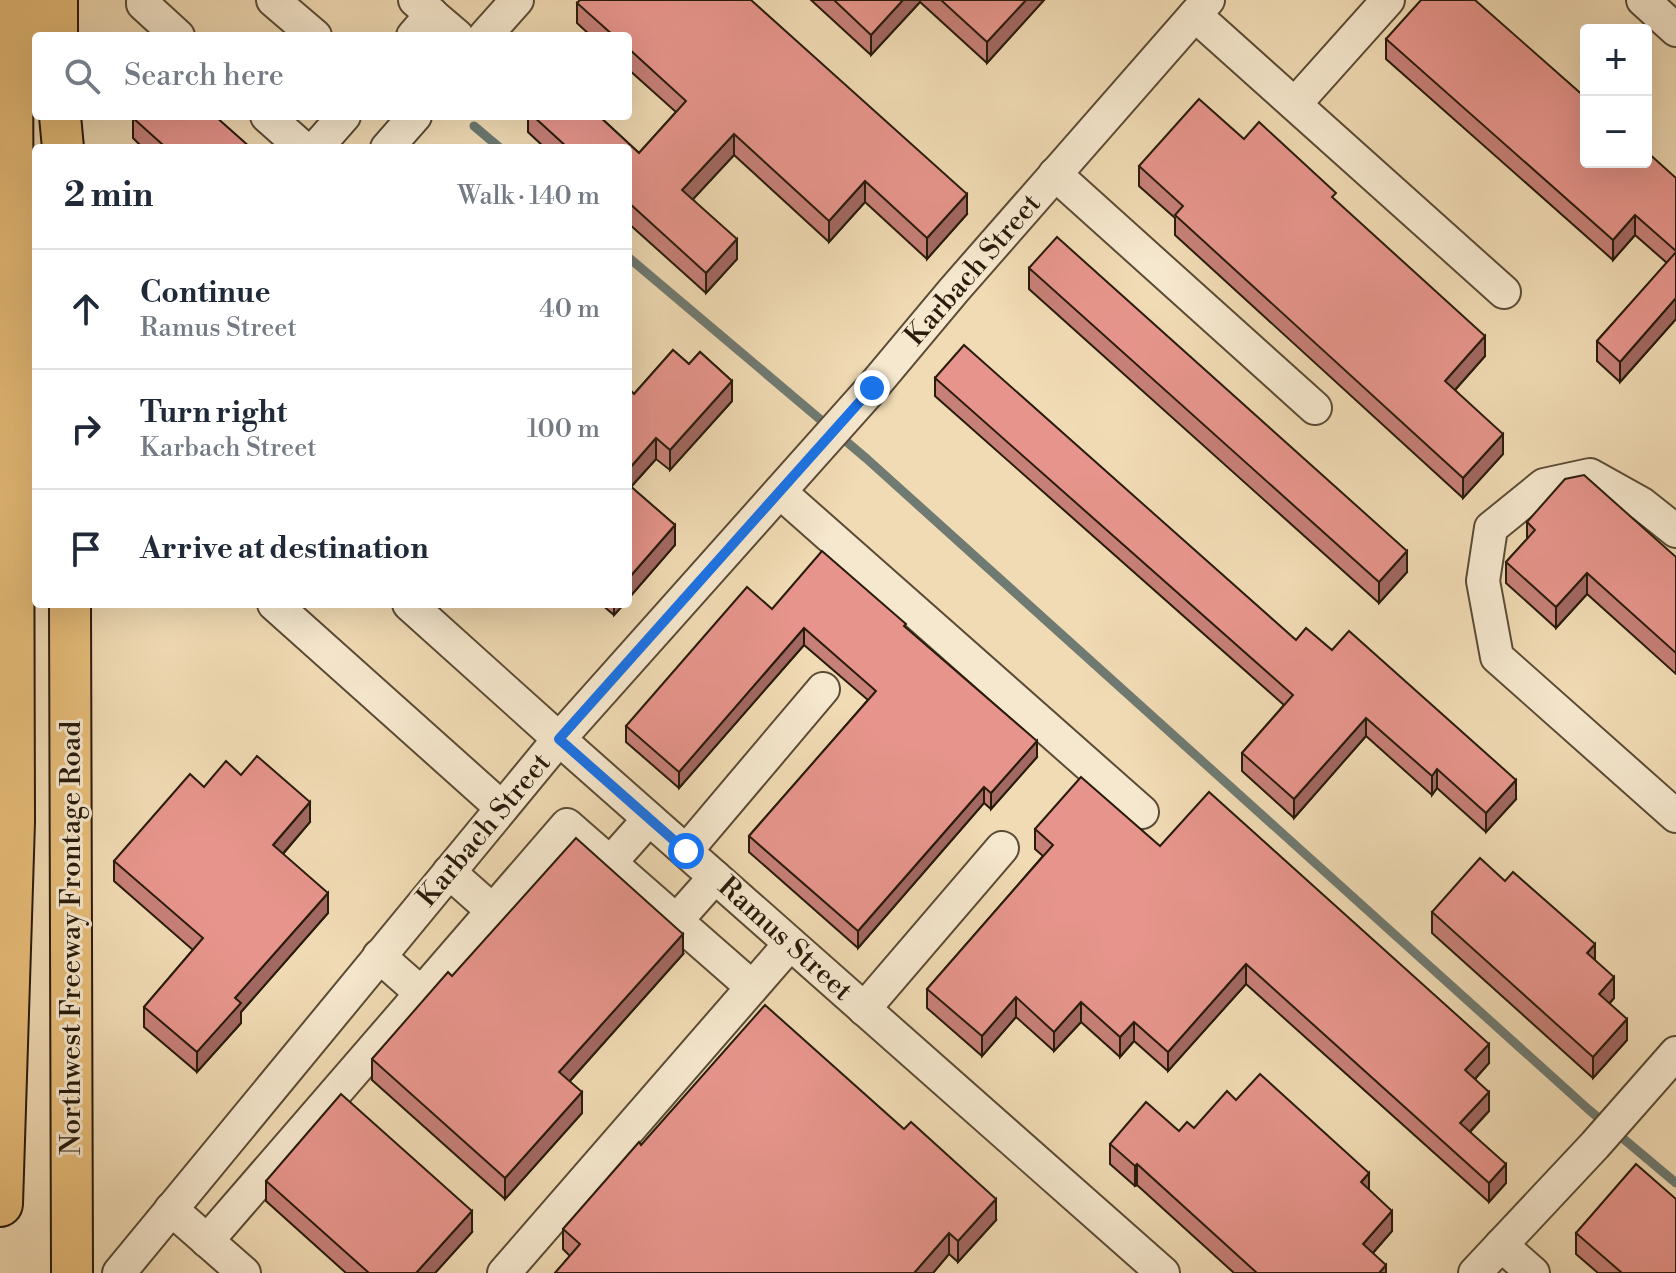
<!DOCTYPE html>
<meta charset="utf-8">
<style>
:root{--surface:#fff;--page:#f2f2f3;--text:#1f2937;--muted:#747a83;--line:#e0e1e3}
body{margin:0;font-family:"Libre Bodoni",serif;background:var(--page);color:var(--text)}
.controls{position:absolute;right:24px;top:24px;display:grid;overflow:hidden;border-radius:8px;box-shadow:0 8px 32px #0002}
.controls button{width:72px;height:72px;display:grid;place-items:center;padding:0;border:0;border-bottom:2px solid var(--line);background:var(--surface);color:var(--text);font:40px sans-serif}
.stop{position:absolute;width:24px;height:24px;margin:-18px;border:6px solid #1a73e8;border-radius:50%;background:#fff}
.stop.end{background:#1a73e8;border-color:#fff;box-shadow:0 2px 8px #0008}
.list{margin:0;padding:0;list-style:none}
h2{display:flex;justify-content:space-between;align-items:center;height:104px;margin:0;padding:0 32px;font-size:34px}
h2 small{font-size:26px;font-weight:400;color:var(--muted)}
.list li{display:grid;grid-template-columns:52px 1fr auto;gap:24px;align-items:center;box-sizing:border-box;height:120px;padding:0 32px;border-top:2px solid var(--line)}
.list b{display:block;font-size:30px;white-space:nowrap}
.list p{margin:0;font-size:26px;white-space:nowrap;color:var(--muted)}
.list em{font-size:26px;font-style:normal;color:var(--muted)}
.icon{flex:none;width:44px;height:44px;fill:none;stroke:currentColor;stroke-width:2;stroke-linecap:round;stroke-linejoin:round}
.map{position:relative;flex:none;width:1676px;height:1273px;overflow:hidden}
.search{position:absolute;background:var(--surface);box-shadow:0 8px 32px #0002;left:32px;top:32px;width:600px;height:88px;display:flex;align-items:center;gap:20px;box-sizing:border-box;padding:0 28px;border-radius:8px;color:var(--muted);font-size:30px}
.panel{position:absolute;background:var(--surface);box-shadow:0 8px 32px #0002;left:32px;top:144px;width:600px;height:464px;border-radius:8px}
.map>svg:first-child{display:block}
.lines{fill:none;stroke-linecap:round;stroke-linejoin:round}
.stream{stroke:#6f7a72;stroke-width:9}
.minor-casing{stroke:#5a4b35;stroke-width:36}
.major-casing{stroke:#281b0b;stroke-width:44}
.highway-casing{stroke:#281b0b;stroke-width:48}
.minor{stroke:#f6e8ce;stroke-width:32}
.major{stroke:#e8be7a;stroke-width:40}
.highway{stroke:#e8be7a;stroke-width:44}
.wall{fill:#c78078;stroke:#281b0b;stroke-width:2}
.shaded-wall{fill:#a26862;stroke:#281b0b;stroke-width:2}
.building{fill:#e7958c;stroke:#281b0b;stroke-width:2}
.route{stroke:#1a73e8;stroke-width:10}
.labels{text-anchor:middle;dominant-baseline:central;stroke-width:6;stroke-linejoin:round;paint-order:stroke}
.street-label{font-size:28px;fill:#281b0b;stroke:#f6e8ce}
</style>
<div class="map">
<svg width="1676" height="1273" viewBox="0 0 1676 1273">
<rect width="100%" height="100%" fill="#f1dbb4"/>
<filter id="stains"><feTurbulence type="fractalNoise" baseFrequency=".0025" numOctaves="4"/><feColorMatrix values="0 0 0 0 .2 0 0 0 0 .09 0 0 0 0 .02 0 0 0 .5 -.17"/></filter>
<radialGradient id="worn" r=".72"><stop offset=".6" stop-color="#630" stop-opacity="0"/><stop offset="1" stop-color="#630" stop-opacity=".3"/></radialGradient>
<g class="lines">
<g class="stream">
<polyline points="474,126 500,148"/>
<polyline points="628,257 867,459 1588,1109 1676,1183"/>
</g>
<defs>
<g id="minor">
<polyline points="143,0 143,4 178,36"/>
<polyline points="273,0 315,36"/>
<polyline points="415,0 457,36"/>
<polyline points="1643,0 1676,30"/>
<polyline points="1195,15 1504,292"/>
<polyline points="413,36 432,14"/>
<polyline points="485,36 517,0"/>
<polyline points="1295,104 1388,0"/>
<polyline points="267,116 303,148"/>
<polyline points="316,148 344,116"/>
<polyline points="387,148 415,116"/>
<polyline points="1055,174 1315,408"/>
<polyline points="780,492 1142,812"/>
<polyline points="1676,531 1642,504 1590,475 1544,485 1491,528 1483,581 1497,657 1676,816"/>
<polyline points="274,604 502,808"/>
<polyline points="409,604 559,739 1163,1273"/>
<polyline points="686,851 823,689"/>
<polyline points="610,863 649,819"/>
<polyline points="449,872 493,911"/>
<polyline points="676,921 715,877"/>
<polyline points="379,956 421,993"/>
<polyline points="864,1009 1002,848"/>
<polyline points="171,1209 244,1273"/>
<polyline points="207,1241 567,825 752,987"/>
<polyline points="1501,1245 1533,1273"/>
<polyline points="119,1273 559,739 872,388 954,290 1208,0"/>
<polyline points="504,1273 790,944"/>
<polyline points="1475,1273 1595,1145 1676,1053"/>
</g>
<g id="major">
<polyline points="14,0 24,10 36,36"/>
<polyline points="57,0 57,36"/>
<polyline points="60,116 63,148"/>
<polyline points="70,604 72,1273"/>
</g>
<polyline id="highway" points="0,1204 12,822 10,0"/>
</defs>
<use href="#minor" class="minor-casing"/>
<use href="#major" class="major-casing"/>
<use href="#highway" class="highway-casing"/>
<use href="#minor" class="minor"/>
<use href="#major" class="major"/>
<use href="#highway" class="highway"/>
</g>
<g class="wall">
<polygon points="811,0 1044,0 987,63 920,2 871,55"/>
<polygon points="577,3 967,214 927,259 865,202 829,242 734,155 693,199 737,259 706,293 628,223 628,148 545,148 528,132 528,116 599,116 639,153 676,112 628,69 628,36 591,36 577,23"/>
<polygon points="1386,39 1676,178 1676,319 1620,382 1597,361 1597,341 1667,263 1635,235 1613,260 1386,59"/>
<polygon points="133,118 251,148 143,148 133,138"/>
<polygon points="1244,139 1336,201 1485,356 1455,390 1503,454 1463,498 1175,235 1175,218 1139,186 1139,166"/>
<polygon points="1029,268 1407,572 1379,603 1029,289"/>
<polygon points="673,350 689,364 700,352 732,381 732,401 670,470 656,459 631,487 675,525 675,545 628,599 628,388 634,394"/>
<polygon points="935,378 1296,640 1332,650 1516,799 1486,832 1437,788 1432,795 1366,736 1294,818 1242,771 1242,753 1284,705 935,396"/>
<polygon points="1527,522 1676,557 1676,674 1587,594 1556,628 1506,583 1506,562 1527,539"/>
<polygon points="601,604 624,604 614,615"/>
<polygon points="772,609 906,628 1037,757 991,809 984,803 858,948 749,852 749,836 868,700 804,645 679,788 626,742 626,726"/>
<polygon points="241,775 310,822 283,854 328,913 241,1012 241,1023 197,1072 144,1027 144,1007 193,950 114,881 114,861 204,787"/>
<polygon points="1035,829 1160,846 1489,1063 1475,1079 1489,1111 1470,1132 1506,1183 1489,1202 1246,984 1168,1071 1134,1041 1120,1057 1081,1022 1054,1051 1016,1017 982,1056 927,1008 927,989 1043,856 1035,849"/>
<polygon points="1432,912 1595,960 1614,998 1609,1004 1627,1040 1593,1078 1432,933"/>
<polygon points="683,954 570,1081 582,1113 505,1199 372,1080 372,1059 452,976"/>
<polygon points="1236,1100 1369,1190 1392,1231 1373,1253 1386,1273 1234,1273 1137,1185 1135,1186 1110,1164 1110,1144 1194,1128"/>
<polygon points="641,1145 996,1220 958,1262 949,1254 933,1273 555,1273 570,1256 563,1249 563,1229"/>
<polygon points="266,1181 472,1232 435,1273 346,1273 266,1201"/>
<polygon points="1576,1233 1676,1273 1598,1273 1576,1254"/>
</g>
<g class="shaded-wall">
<polygon points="903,0 920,0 920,2 871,55 871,35"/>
<polygon points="1026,0 1044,0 987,63 987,42"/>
<polygon points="734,134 734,155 682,211 682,190"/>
<polygon points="865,181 865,202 829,242 829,221"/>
<polygon points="967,194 967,214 927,259 927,238"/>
<polygon points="1635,215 1635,235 1613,260 1613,240"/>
<polygon points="737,239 737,259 706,293 706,273"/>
<polygon points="1676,298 1676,319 1620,382 1620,362"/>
<polygon points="1485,336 1485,356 1445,401 1445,381"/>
<polygon points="732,381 732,401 670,470 670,450"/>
<polygon points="1503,434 1503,454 1463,498 1463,478"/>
<polygon points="656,438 656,459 628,490 628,470"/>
<polygon points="675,525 675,545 628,599 628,579"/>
<polygon points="1407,551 1407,572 1379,603 1379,582"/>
<polygon points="1587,573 1587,594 1556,628 1556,607"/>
<polygon points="614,604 624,604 614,615"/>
<polygon points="804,628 804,645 679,788 679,772"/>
<polygon points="1366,718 1366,736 1294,818 1294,799"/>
<polygon points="1037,741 1037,757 991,809 991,793"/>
<polygon points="1437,769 1437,788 1432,795 1432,776"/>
<polygon points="1516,780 1516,799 1486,832 1486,813"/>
<polygon points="984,787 984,803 858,948 858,931"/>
<polygon points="310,802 310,822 273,865 273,845"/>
<polygon points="328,893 328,913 241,1012 241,1023 197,1072 197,1052 235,998"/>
<polygon points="683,934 683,954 559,1093 559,1072"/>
<polygon points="1595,944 1595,965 1587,953"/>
<polygon points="1246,964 1246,984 1168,1071 1168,1052"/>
<polygon points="1614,977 1614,998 1599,1015 1599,994"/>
<polygon points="1016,997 1016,1017 982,1056 982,1036"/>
<polygon points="1081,1002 1081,1022 1054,1051 1054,1032"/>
<polygon points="1627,1019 1627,1040 1593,1078 1593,1057"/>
<polygon points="1134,1022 1134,1041 1120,1057 1120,1037"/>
<polygon points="1489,1044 1489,1063 1465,1090 1465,1070"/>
<polygon points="582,1092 582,1113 505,1199 505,1178"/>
<polygon points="1489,1092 1489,1111 1460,1142 1460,1123"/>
<polygon points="1137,1164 1137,1185 1135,1186 1135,1166"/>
<polygon points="1506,1164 1506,1183 1489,1202 1489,1183"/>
<polygon points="1369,1173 1369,1193 1361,1182"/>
<polygon points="996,1199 996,1220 958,1262 958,1241"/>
<polygon points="472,1211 472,1232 435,1273 416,1273"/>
<polygon points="1392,1211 1392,1231 1363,1264 1363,1244"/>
<polygon points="949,1233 949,1254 933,1273 914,1273"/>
<polygon points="1386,1265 1386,1273 1379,1273"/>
</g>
<g class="building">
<polygon points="580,0 751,0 967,194 927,238 865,181 829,221 734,134 682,190 737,239 706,273 628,202 628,148 568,148 533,116 599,116 639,153 686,101 628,48 628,36 614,36 577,3"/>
<polygon points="834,0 903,0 871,35"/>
<polygon points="941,0 1026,0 987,42"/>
<polygon points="1421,0 1475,0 1586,98 1586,162 1646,162 1646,151 1676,178 1676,251 1635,215 1613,240 1386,39"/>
<polygon points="1199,99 1244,139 1259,122 1336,193 1332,197 1485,336 1445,381 1503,434 1463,478 1175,215 1183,206 1139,166"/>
<polygon points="134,116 215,116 251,148 158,148 162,144 133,118"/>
<polygon points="1057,237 1407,551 1379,582 1029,268"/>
<polygon points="1676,252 1676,298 1620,362 1597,341"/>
<polygon points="964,345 1296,640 1306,628 1332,650 1349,631 1516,780 1486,813 1437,769 1432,776 1366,718 1294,799 1242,753 1293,695 935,378"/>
<polygon points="673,350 689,364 700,352 732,381 670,450 656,438 628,470 628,388 634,394"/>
<polygon points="1584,475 1676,557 1676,653 1587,573 1556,607 1506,562 1535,530 1527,522 1565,479"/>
<polygon points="628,484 675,525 628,579"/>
<polygon points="822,551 906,624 904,626 1037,741 991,793 984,787 858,931 749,836 876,691 804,628 679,772 626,726 747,587 772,609"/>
<polygon points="257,756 310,802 273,845 328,893 235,998 241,1003 197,1052 144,1007 203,938 114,861 190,774 204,787 226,761 241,775"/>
<polygon points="1081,777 1160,846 1209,792 1489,1044 1465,1070 1489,1092 1460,1123 1506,1164 1489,1183 1246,964 1168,1052 1134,1022 1120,1037 1081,1002 1054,1032 1016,997 982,1036 927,989 1053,845 1035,829"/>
<polygon points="576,838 683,934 559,1072 582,1092 505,1178 372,1059 448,972 452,976"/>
<polygon points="1480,858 1505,881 1513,872 1595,944 1587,953 1614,977 1599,994 1627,1019 1593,1057 1432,912"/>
<polygon points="765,1005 904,1129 911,1122 996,1199 958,1241 949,1233 914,1273 555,1273 580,1244 563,1229 639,1142 641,1145"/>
<polygon points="1260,1074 1369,1173 1361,1182 1392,1211 1363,1244 1386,1265 1379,1273 1257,1273 1137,1164 1135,1166 1110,1144 1146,1102 1179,1131 1187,1122 1194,1128 1227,1091 1236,1100"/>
<polygon points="341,1094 472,1211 416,1273 369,1273 266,1181"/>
<polygon points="1636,1164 1676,1199 1676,1273 1622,1273 1576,1233"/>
</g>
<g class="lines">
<polyline class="route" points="686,851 559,739 872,388"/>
</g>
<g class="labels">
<g class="street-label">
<text transform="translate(973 270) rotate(-49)">Karbach Street</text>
<text transform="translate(484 830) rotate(-50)">Karbach Street</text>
<text transform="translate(71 938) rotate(-90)">Northwest Freeway Frontage Road</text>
<text transform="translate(785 939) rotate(42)">Ramus Street</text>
</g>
</g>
<rect width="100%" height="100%" filter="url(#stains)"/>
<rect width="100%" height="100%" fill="url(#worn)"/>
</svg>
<div class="controls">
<button>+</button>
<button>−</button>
</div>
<div class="stop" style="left:686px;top:851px"></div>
<div class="stop end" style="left:872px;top:388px"></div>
<div class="search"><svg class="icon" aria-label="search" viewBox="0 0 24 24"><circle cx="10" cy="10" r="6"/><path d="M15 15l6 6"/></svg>Search here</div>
<section class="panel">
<h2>2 min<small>Walk · 140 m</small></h2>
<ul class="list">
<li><svg class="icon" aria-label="ahead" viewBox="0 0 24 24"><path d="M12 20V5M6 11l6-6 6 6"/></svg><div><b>Continue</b><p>Ramus Street</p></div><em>40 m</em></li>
<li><svg class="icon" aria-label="right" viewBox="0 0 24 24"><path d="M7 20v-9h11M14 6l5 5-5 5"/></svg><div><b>Turn right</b><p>Karbach Street</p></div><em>100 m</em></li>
<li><svg class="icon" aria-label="arrive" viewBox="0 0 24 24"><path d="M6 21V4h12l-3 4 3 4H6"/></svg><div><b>Arrive at destination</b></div></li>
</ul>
</section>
</div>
